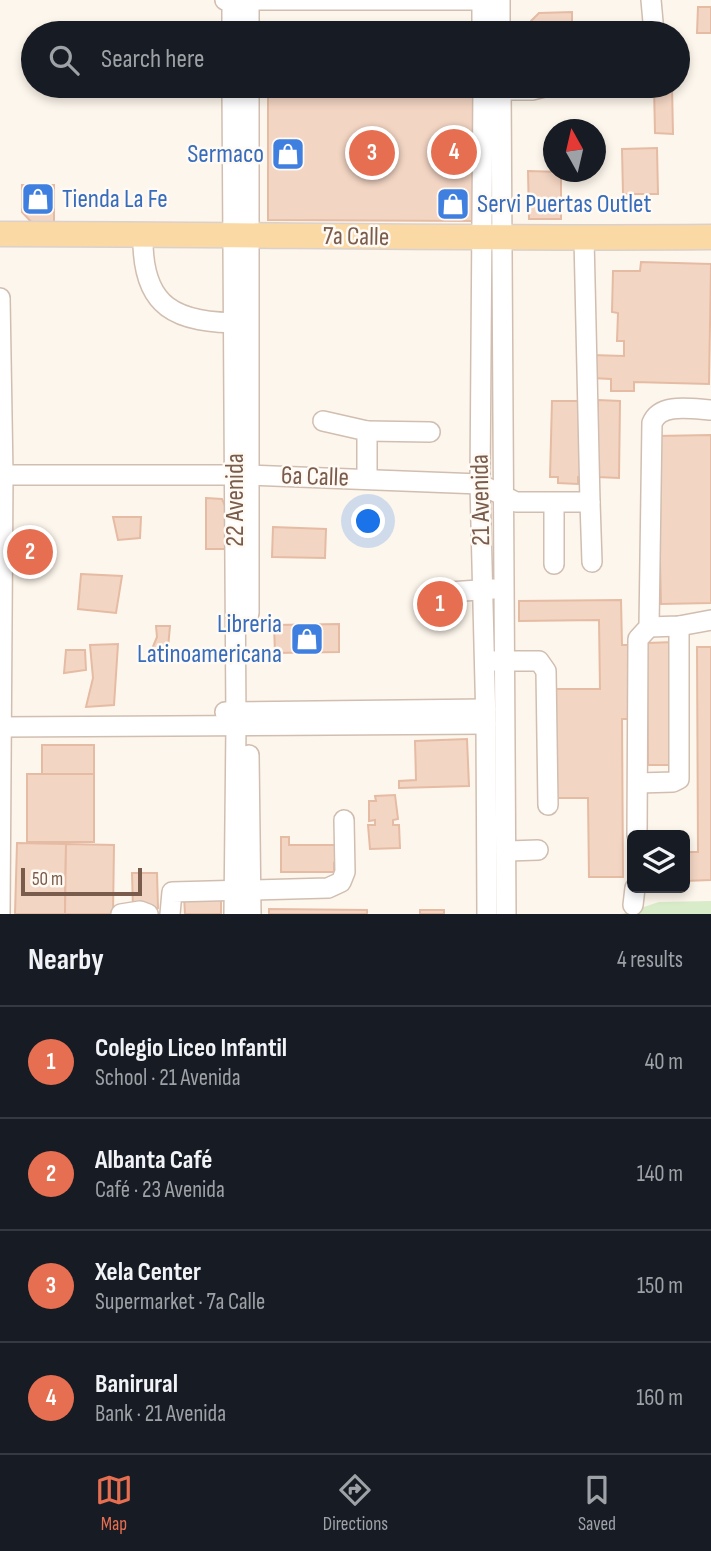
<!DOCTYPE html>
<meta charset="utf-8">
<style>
:root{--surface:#171b24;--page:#20242c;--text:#f1f3f6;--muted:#9ea1a6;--line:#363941;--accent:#e76f51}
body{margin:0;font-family:"Sofia Sans Condensed",sans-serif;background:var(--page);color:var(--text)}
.controls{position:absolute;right:21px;bottom:21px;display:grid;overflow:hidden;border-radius:10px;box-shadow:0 4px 10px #0003}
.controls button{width:63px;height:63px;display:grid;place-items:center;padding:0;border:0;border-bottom:2px solid var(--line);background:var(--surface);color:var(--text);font:35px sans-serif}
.compass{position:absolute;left:543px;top:119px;width:63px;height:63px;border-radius:50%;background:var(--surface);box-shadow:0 4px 10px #0003;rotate:352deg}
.scale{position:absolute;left:21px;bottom:18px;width:121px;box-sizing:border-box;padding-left:7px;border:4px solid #7a5c4d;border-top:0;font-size:19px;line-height:24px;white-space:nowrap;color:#7a5c4d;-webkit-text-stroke:5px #fffaf3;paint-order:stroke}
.you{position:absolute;left:369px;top:522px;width:24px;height:24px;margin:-18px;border:5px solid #fff;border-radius:50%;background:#1a73e8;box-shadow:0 0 0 10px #1a73e833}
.badge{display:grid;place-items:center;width:46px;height:46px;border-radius:50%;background:var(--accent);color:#fff;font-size:23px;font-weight:700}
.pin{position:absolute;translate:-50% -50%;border:4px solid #fff;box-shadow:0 2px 7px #0006}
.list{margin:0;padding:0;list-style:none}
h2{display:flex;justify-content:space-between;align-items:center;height:91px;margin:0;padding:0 28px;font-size:30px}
h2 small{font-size:23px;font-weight:400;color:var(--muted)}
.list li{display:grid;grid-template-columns:46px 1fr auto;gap:21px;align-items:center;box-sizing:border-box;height:112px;padding:0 28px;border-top:2px solid var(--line)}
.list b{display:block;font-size:26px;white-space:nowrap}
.list p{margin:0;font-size:23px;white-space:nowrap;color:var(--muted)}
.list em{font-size:23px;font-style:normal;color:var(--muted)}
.icon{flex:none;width:38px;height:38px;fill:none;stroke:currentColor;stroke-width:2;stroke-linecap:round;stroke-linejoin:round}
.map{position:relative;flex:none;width:711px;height:914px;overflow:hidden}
.search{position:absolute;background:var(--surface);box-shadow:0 4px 10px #0003;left:21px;right:21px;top:21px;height:77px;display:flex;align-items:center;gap:18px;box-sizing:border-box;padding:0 24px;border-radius:38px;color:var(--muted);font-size:26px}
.sheet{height:539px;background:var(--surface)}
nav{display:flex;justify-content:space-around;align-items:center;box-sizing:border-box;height:98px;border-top:2px solid var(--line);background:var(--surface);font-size:19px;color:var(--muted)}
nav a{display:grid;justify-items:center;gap:4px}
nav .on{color:var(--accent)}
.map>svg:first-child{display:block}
.green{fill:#d8ecc9}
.building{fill:#f3d5c3;stroke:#e6bba3;stroke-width:2}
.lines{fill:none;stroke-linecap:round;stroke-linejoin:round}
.minor-casing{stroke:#d1beb0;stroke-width:22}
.major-casing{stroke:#dad1cd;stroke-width:27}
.minor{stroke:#fff;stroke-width:19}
.major{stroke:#fbd9a5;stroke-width:24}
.labels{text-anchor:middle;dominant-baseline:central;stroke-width:5;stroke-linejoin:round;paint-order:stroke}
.shop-label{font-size:26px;fill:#366cbe;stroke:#fffaf3;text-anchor:end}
.street-label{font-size:26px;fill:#7a5c4d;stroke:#fffaf3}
</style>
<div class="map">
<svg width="711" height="914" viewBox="0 0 711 914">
<rect width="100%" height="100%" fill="#fdf6ec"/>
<polygon class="green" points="711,901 711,914 622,914 659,902"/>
<g class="building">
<polygon points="698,7 711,7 711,33 697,33"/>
<polygon points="572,12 572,33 531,33 531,21 539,13"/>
<polygon points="269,26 476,27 476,33 269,33"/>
<polygon points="268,86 476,86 475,221 268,220"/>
<polygon points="654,86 672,86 673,134 655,133"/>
<polygon points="657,148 658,194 623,194 622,149"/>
<polygon points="528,171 561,172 561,219 529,219"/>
<polygon points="22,185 54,185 54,226 35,226 22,212"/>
<polygon points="641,262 711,264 709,384 634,382 634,391 611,391 611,379 591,378 592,355 624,356 624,341 617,341 618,313 612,312 613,271 640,271"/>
<polygon points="598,400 620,401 619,478 597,477"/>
<polygon points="552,401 585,401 584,477 578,477 578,484 558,483 558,477 550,477"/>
<polygon points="711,435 711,603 661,604 657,436"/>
<polygon points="206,498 222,499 227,510 226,549 206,549"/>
<polygon points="113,517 141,517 140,538 118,540"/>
<polygon points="273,527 326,529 325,558 272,557"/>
<polygon points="81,574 122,576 116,613 78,609"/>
<polygon points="621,600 622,645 634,645 635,719 622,719 623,877 589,877 588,798 556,798 554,689 600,689 599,620 519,621 519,601"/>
<polygon points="339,624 339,652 275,653 274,625"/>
<polygon points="156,626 170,626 168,648 152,649 157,637"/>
<polygon points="674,642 676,765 648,765 647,643"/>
<polygon points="118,644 114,705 86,707 93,678 90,645"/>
<polygon points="697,647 711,647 711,880 685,881 685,852 698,852"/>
<polygon points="66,650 85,650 86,670 64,673"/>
<polygon points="467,739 469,786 399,788 399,781 416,780 415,741"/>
<rect x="42" y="745" width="52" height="29"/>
<rect x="27" y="774" width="67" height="68"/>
<polygon points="395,795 398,819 393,820 393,825 399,825 400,848 370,849 368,825 375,825 375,820 369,821 369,801 376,801 375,796"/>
<polygon points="281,837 289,837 289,845 340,845 340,863 334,863 334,872 281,872"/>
<polygon points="17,843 66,844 65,914 15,914"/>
<polygon points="66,844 114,845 113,914 65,914"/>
<polygon points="132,873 157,873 158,908 133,909"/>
<polygon points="221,895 221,914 185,914 184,896"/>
<polygon points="269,909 367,910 367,914 269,914"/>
<rect x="420" y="910" width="24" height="4"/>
</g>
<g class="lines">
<defs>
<g id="minor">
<polyline points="225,0 499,0"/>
<polyline points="232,0 232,33"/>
<polyline points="249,0 249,33"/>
<polyline points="482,0 482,33"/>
<polyline points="500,0 500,33"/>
<polyline points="651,0 654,33"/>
<polyline points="232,86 236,725 234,914"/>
<polyline points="249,86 249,613"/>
<polyline points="483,86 480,484 486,724 487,914"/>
<polyline points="501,86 506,914"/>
<polyline points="501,90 532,90 548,86"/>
<path d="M143 234C141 309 176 323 244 323"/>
<polyline points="584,238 590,502"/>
<polyline points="0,298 3,475 0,914"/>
<polyline points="323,421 367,431 367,479"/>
<polyline points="367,431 430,432"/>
<polyline points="0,475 249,475 480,484 516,502 590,502 592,562"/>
<polyline points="554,503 554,564"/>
<polyline points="435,593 493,589"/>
<polyline points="649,627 679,626 711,620"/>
<polyline points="493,661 539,661 546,671 548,805"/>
<polyline points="225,712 486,709"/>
<polyline points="0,727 486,724"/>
<polyline points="249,755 251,914"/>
<polyline points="639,783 673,782 679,779 679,626"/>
<path d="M637 835 638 639 649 627 652 423C660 402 693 409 711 410"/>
<polyline points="506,851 538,850"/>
<polyline points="633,905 635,888"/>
<polyline points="121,914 140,911 148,914"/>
<polyline points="170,914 172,892 328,888 341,882 345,872 344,820"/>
</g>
<path id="major" d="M0 234C237 234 474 239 711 237"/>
</defs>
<use href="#minor" class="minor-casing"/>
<use href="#major" class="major-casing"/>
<use href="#minor" class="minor"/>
<use href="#major" class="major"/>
</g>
<defs>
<symbol id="shop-square" viewBox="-11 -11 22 22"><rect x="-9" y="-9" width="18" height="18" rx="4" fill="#3f7fe0" stroke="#fffaf3"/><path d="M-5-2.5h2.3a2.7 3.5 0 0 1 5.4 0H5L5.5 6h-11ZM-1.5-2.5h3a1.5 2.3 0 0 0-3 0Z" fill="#fff"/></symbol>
</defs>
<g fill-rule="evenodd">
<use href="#shop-square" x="269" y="135" width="38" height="38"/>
<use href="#shop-square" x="19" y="180" width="38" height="38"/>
<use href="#shop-square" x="434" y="185" width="38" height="38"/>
<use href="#shop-square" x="288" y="620" width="38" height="38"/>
</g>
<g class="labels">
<g class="shop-label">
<text x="264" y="154">Sermaco</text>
<text x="62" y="199" text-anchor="start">Tienda La Fe</text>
<text x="477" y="204" text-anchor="start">Servi Puertas Outlet</text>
<text x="282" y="624">Libreria<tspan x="282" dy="30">Latinoamericana</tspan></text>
</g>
<g class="street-label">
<text transform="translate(356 237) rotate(1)">7a Calle</text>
<text transform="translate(315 477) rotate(2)">6a Calle</text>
<text transform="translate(235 500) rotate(-90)">22 Avenida</text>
<text transform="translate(481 500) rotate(-91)">21 Avenida</text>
</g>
</g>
</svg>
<div class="controls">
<button><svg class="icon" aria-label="layers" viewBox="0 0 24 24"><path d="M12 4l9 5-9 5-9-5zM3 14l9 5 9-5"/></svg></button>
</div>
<svg class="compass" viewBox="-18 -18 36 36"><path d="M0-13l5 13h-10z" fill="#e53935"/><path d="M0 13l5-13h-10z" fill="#9ea1a6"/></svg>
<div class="scale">50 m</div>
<div class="you"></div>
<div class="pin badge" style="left:440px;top:604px">1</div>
<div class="pin badge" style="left:30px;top:552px">2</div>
<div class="pin badge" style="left:372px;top:153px">3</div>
<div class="pin badge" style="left:454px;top:152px">4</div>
<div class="search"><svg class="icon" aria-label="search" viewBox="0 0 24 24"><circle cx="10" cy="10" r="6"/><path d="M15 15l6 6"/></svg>Search here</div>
</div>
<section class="sheet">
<h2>Nearby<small>4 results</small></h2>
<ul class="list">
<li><span class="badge">1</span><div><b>Colegio Liceo Infantil</b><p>School · 21 Avenida</p></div><em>40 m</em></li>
<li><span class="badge">2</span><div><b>Albanta Café</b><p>Café · 23 Avenida</p></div><em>140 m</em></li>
<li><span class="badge">3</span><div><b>Xela Center</b><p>Supermarket · 7a Calle</p></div><em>150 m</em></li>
<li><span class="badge">4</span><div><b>Banirural</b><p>Bank · 21 Avenida</p></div><em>160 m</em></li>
</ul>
</section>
<nav>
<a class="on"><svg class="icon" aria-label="map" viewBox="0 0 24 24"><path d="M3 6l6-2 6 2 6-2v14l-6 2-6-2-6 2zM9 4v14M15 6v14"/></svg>Map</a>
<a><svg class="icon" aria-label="directions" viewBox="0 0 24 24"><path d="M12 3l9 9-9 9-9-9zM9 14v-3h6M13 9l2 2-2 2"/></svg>Directions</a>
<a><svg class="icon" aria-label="saved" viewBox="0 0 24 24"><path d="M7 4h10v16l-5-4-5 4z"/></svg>Saved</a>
</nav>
